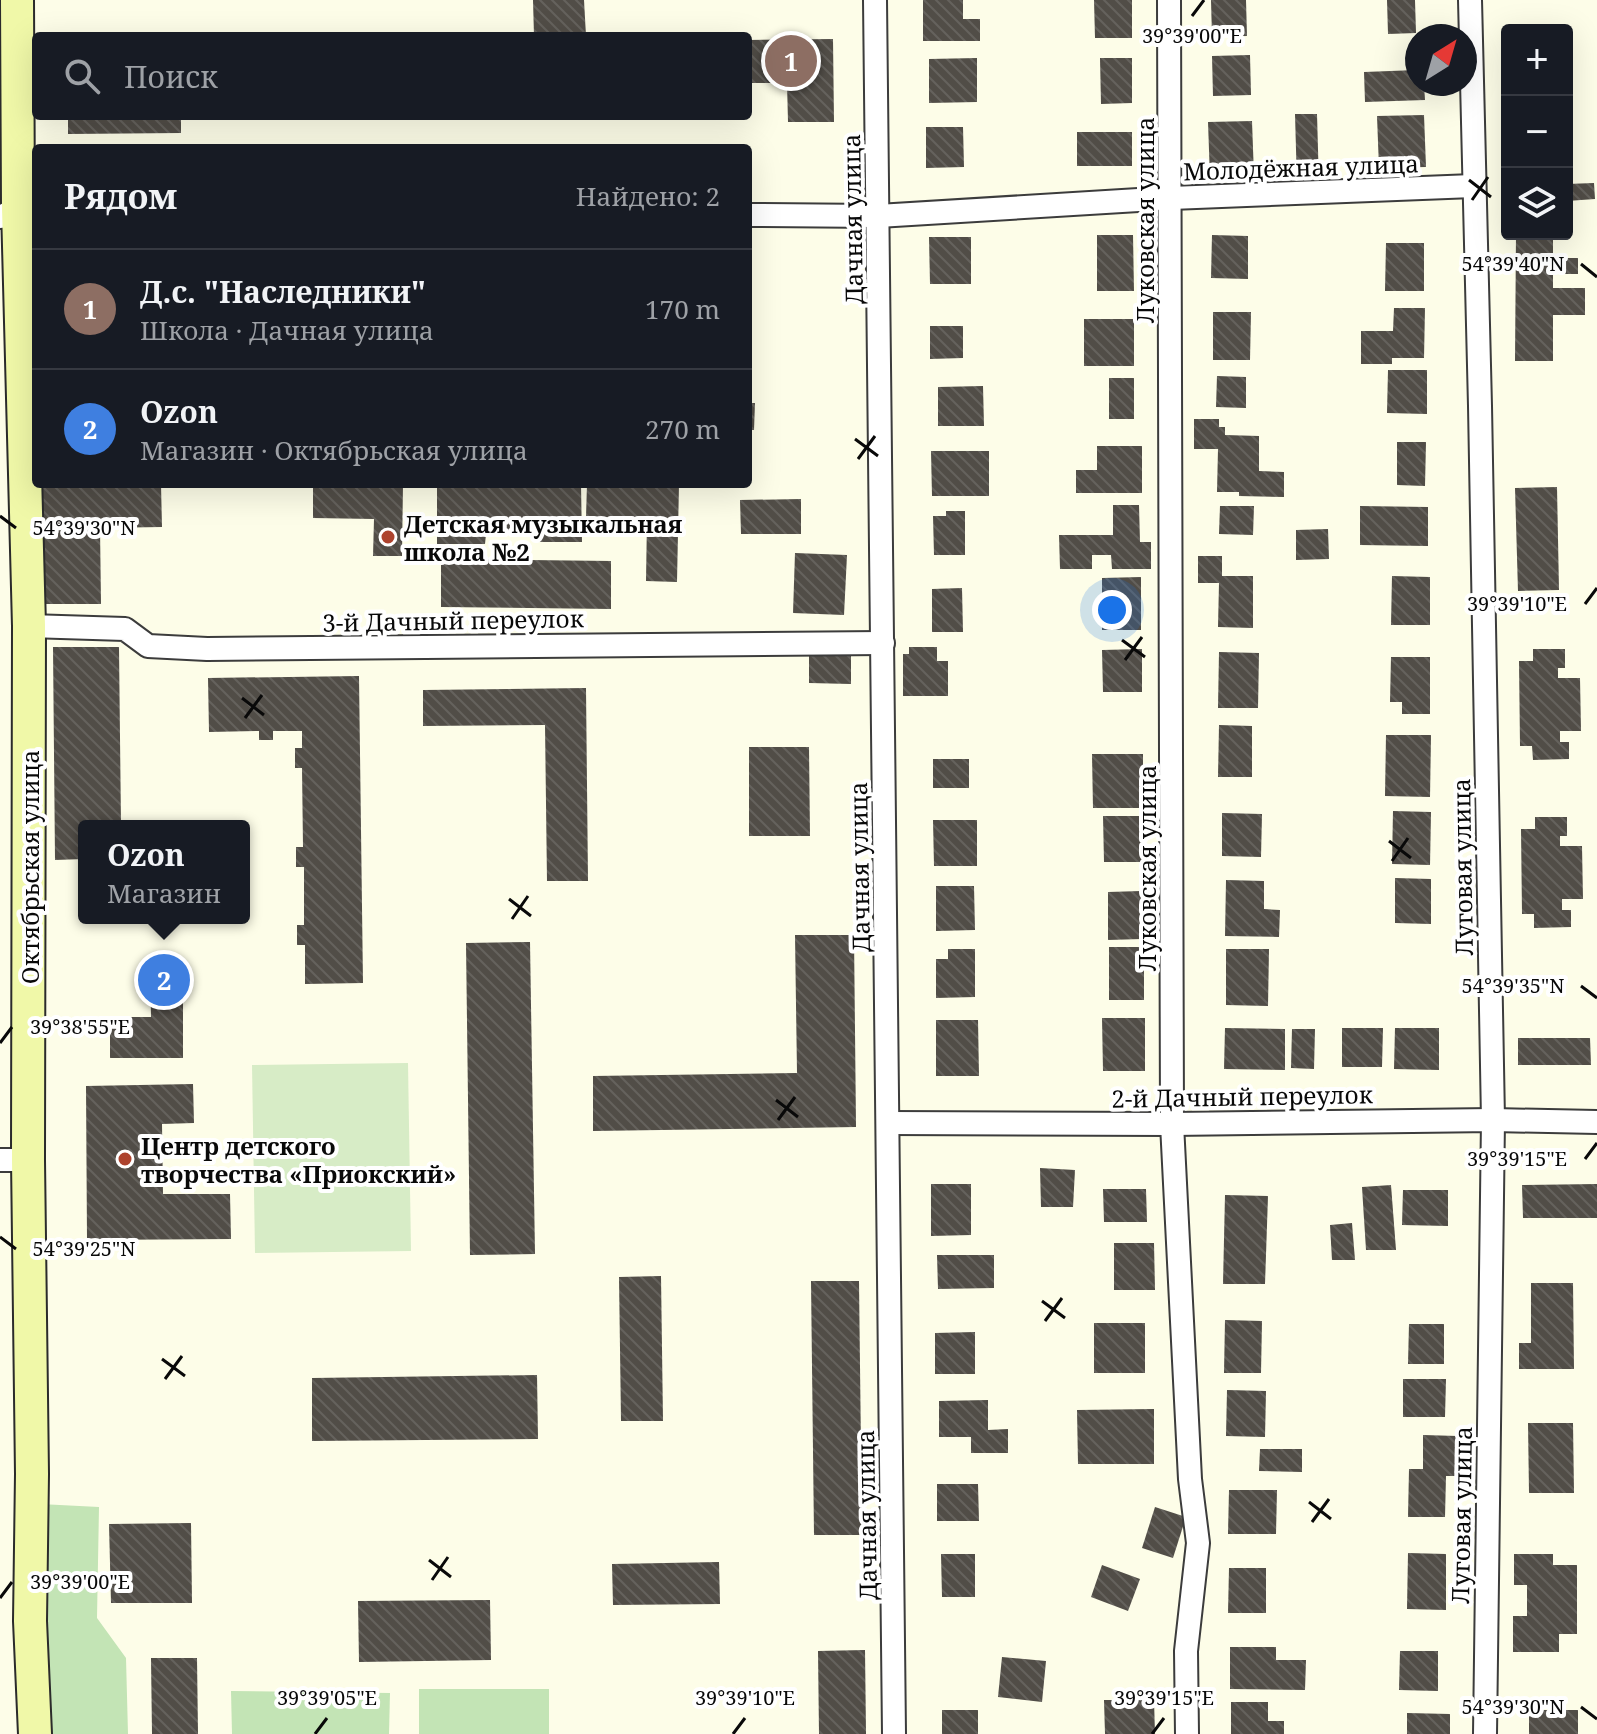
<!DOCTYPE html>
<html lang="ru">
<meta charset="utf-8">
<style>
:root{--surface:#171b24;--page:#242831;--text:#f1f3f6;--muted:#9ea1a6;--line:#363941;--accent:#ea580c}
body{margin:0;font-family:"Noto Serif",serif;background:var(--page);color:var(--text)}
.controls{position:absolute;right:24px;top:24px;display:grid;overflow:hidden;border-radius:8px;box-shadow:0 8px 32px #0002}
.controls button{width:72px;height:72px;display:grid;place-items:center;padding:0;border:0;border-bottom:2px solid var(--line);background:var(--surface);color:var(--text);font:40px sans-serif}
.compass{position:absolute;left:1405px;top:24px;width:72px;height:72px;border-radius:50%;background:var(--surface);box-shadow:0 8px 32px #0002;rotate:37deg}
.you{position:absolute;left:1112px;top:610px;width:28px;height:28px;margin:-20px;border:6px solid #fff;border-radius:50%;background:#1a73e8;box-shadow:0 0 0 12px #1a73e833}
.badge{display:grid;place-items:center;width:52px;height:52px;border-radius:50%;background:var(--accent);color:#fff;font-size:26px;font-weight:700}
.pin{position:absolute;translate:-50% -50%;border:4px solid #fff;box-shadow:0 2px 8px #0006}
.popup{position:absolute;left:78px;top:820px;width:172px;height:104px;box-sizing:border-box;display:grid;place-content:center;border-radius:8px;background:var(--surface);filter:drop-shadow(0 2px 6px #0005);font-size:26px;white-space:nowrap;color:var(--muted)}
.popup b{font-size:30px;color:var(--text)}
.popup::after{content:'';position:absolute;left:50%;top:100%;margin-left:-16px;border:16px solid transparent;border-top-color:var(--surface)}
.list{margin:0;padding:0;list-style:none}
h2{display:flex;justify-content:space-between;align-items:center;height:104px;margin:0;padding:0 32px;font-size:34px}
h2 small{font-size:26px;font-weight:400;color:var(--muted)}
.list li{display:grid;grid-template-columns:52px 1fr auto;gap:24px;align-items:center;box-sizing:border-box;height:120px;padding:0 32px;border-top:2px solid var(--line)}
.list b{display:block;font-size:30px;white-space:nowrap}
.list p{margin:0;font-size:26px;white-space:nowrap;color:var(--muted)}
.list em{font-size:26px;font-style:normal;color:var(--muted)}
.icon{flex:none;width:44px;height:44px;fill:none;stroke:currentColor;stroke-width:2;stroke-linecap:round;stroke-linejoin:round}
.map{position:relative;flex:none;width:1597px;height:1734px;overflow:hidden}
.search{position:absolute;background:var(--surface);box-shadow:0 8px 32px #0002;left:32px;top:32px;width:720px;height:88px;display:flex;align-items:center;gap:20px;box-sizing:border-box;padding:0 28px;border-radius:8px;color:var(--muted);font-size:30px}
.panel{position:absolute;background:var(--surface);box-shadow:0 8px 32px #0002;left:32px;top:144px;width:720px;height:344px;border-radius:8px}
.map>svg:first-child{display:block}
.grass{fill:#c3e4b5}
.pitch{fill:#d7ecc6}
.building{fill:url(#building-back-hatch)}
.lines{fill:none;stroke-linecap:round;stroke-linejoin:round}
.street-casing{stroke:#3c3c3c;stroke-width:26}
.secondary-casing{stroke:#2b2b2b;stroke-width:36}
.street{stroke:#fff;stroke-width:22}
.secondary{stroke:#f0f8a8;stroke-width:32}
.ticks{fill:none;stroke:#090909;stroke-width:3}
.poi-dot{fill:#ad432e;stroke:#fff;stroke-width:3}
.labels{text-anchor:middle;dominant-baseline:central;stroke-width:8;stroke-linejoin:round;paint-order:stroke}
.street-label{font-size:24px;fill:#090909;stroke:#fff}
.poi-label{font-size:24px;font-weight:bold;fill:#090909;stroke:#fff;text-anchor:start}
.ticks-label{font-size:20px;text-anchor:middle;fill:#090909;stroke:#fff;stroke-width:8;stroke-linejoin:round;paint-order:stroke}
</style>
<div class="map">
<svg width="1597" height="1734" viewBox="0 0 1597 1734">
<defs>
<pattern id="building-back-hatch" width="6" height="6" patternUnits="userSpaceOnUse" patternTransform="scale(2)"><rect width="6" height="6" fill="#514d47"/><path d="M-1 5l2 2M0 0l6 6M5-1l2 2" fill="none" stroke="#65625d"/></pattern>
</defs>
<rect width="100%" height="100%" fill="#fdfde8"/>
<g class="grass">
<polygon points="40,1504 99,1507 97,1618 126,1658 128,1734 43,1734"/>
<rect x="419" y="1689" width="130" height="45"/>
<polygon points="231,1691 390,1693 389,1734 232,1734"/>
</g>
<polygon class="pitch" points="408,1063 411,1251 255,1253 252,1065"/>
<g class="building">
<polygon points="533,0 584,0 586,36 534,36"/>
<polygon points="923,0 963,0 963,19 980,19 980,41 923,41"/>
<polygon points="1094,0 1132,0 1132,38 1095,38"/>
<polygon points="1211,0 1246,0 1247,36 1212,37"/>
<polygon points="1387,0 1415,0 1416,33 1388,34"/>
<rect x="235" y="32" width="201" height="4"/>
<polygon points="833,39 834,122 788,122 787,83 748,83 748,40"/>
<polygon points="1250,55 1251,95 1213,96 1212,56"/>
<polygon points="977,58 977,102 929,103 929,59"/>
<polygon points="1100,58 1132,58 1132,103 1101,104"/>
<polygon points="1417,70 1417,84 1424,84 1425,100 1365,102 1364,72"/>
<polygon points="1295,114 1317,114 1319,185 1297,185"/>
<polygon points="1424,115 1426,167 1379,168 1377,116"/>
<polygon points="68,116 181,116 181,133 68,134"/>
<rect x="650" y="116" width="42" height="3"/>
<polygon points="1252,121 1254,176 1210,178 1208,122"/>
<polygon points="926,127 963,127 964,167 926,168"/>
<rect x="1077" y="132" width="55" height="34"/>
<polygon points="1594,183 1595,199 1567,201 1567,184"/>
<polygon points="1516,234 1553,234 1553,258 1578,258 1578,274 1553,274 1553,288 1585,288 1585,315 1553,315 1553,361 1515,361"/>
<polygon points="1097,235 1133,235 1134,291 1097,291"/>
<polygon points="1212,235 1248,236 1248,279 1211,278"/>
<polygon points="929,237 971,237 971,284 930,284"/>
<polygon points="1386,243 1424,243 1424,291 1385,291"/>
<polygon points="1394,308 1425,308 1424,358 1392,358 1392,364 1361,364 1361,331 1393,331"/>
<polygon points="1213,312 1251,312 1250,360 1213,360"/>
<rect x="1084" y="319" width="50" height="47"/>
<polygon points="930,326 963,326 963,358 930,359"/>
<polygon points="1388,370 1427,370 1427,414 1387,413"/>
<polygon points="1217,376 1246,377 1246,408 1216,407"/>
<rect x="1109" y="378" width="25" height="41"/>
<polygon points="983,386 984,426 938,426 938,387"/>
<polygon points="748,403 755,403 754,430 748,430"/>
<polygon points="1194,419 1219,419 1219,427 1225,427 1225,435 1259,436 1259,471 1284,472 1284,497 1239,496 1239,492 1217,492 1218,449 1194,449"/>
<polygon points="1397,442 1426,442 1425,486 1397,485"/>
<polygon points="1097,446 1142,446 1142,493 1076,493 1076,470 1097,470"/>
<polygon points="931,451 989,451 989,496 932,496"/>
<polygon points="42,484 161,484 162,527 100,528 101,604 44,604"/>
<polygon points="313,484 403,484 402,556 373,556 374,519 313,518"/>
<polygon points="437,484 581,484 582,542 536,542 536,534 486,534 485,544 437,544"/>
<polygon points="587,484 679,484 677,582 646,581 647,518 586,517"/>
<polygon points="1557,487 1559,590 1518,591 1515,488"/>
<polygon points="801,499 801,534 741,534 740,500"/>
<polygon points="1113,505 1139,505 1140,542 1151,542 1151,569 1112,569 1111,555 1092,555 1092,569 1060,569 1059,535 1113,535"/>
<polygon points="1220,506 1254,506 1253,535 1219,534"/>
<polygon points="1360,506 1428,507 1428,546 1360,545"/>
<polygon points="946,511 965,511 965,555 934,555 933,516 946,516"/>
<polygon points="1328,529 1329,559 1296,560 1296,530"/>
<polygon points="795,553 847,555 844,615 793,613"/>
<polygon points="1198,556 1222,556 1222,576 1253,576 1253,628 1218,627 1219,583 1198,583"/>
<polygon points="441,559 611,561 611,609 441,607"/>
<polygon points="1392,576 1430,577 1430,625 1391,625"/>
<polygon points="1141,577 1141,630 1102,630 1102,578"/>
<polygon points="962,588 963,632 932,632 932,589"/>
<polygon points="53,647 119,647 121,826 84,826 84,859 55,860"/>
<polygon points="909,647 937,647 937,661 948,661 948,696 903,696 903,654 909,654"/>
<polygon points="1142,649 1142,692 1103,692 1102,650"/>
<polygon points="1533,649 1565,649 1565,668 1558,668 1558,678 1580,678 1581,731 1560,731 1560,742 1569,742 1569,759 1533,760 1532,746 1520,746 1519,661 1533,661"/>
<polygon points="1219,652 1259,653 1258,708 1218,708"/>
<polygon points="809,655 851,656 851,684 809,683"/>
<polygon points="1391,657 1430,657 1430,714 1402,714 1402,702 1390,702"/>
<polygon points="359,676 363,983 305,984 305,945 297,945 297,925 304,925 304,867 296,867 296,847 303,847 302,768 295,768 295,748 302,748 302,731 273,731 273,740 259,740 259,731 209,732 208,678"/>
<polygon points="586,688 588,881 547,881 545,725 423,726 423,690"/>
<polygon points="1219,725 1252,726 1252,777 1218,777"/>
<polygon points="1386,735 1431,735 1430,797 1385,796"/>
<polygon points="749,747 809,747 810,836 749,836"/>
<polygon points="1092,754 1143,754 1143,808 1093,808"/>
<rect x="933" y="759" width="36" height="29"/>
<polygon points="1393,811 1431,812 1430,865 1392,864"/>
<polygon points="1222,813 1262,814 1261,857 1222,856"/>
<polygon points="1103,816 1143,816 1143,862 1104,862"/>
<polygon points="1535,817 1567,817 1567,836 1560,836 1560,846 1582,846 1583,899 1562,899 1562,910 1571,910 1571,927 1534,928 1534,914 1522,914 1521,829 1535,829"/>
<polygon points="933,820 977,820 977,866 934,866"/>
<polygon points="1395,878 1431,879 1431,924 1395,923"/>
<polygon points="1226,880 1264,881 1264,909 1280,910 1279,937 1225,936"/>
<polygon points="936,886 974,886 975,930 936,931"/>
<polygon points="1141,891 1142,939 1108,940 1108,892"/>
<polygon points="795,935 854,935 856,1127 593,1131 593,1076 797,1073"/>
<polygon points="530,942 535,1254 470,1255 466,943"/>
<rect x="1109" y="947" width="35" height="53"/>
<polygon points="948,949 975,949 975,997 936,998 936,959 948,959"/>
<polygon points="1226,949 1269,949 1268,1006 1226,1005"/>
<polygon points="183,961 183,1058 110,1058 110,1017 151,1017 150,962"/>
<polygon points="1102,1018 1145,1018 1145,1071 1103,1071"/>
<polygon points="936,1020 978,1020 979,1076 936,1076"/>
<polygon points="1225,1028 1285,1029 1285,1070 1224,1069"/>
<polygon points="1342,1028 1383,1028 1382,1067 1342,1067"/>
<polygon points="1395,1028 1439,1028 1439,1070 1394,1069"/>
<polygon points="1292,1029 1315,1029 1314,1069 1291,1068"/>
<polygon points="1518,1038 1590,1038 1591,1065 1518,1065"/>
<polygon points="193,1084 194,1123 162,1124 163,1194 230,1194 231,1239 87,1240 86,1086"/>
<polygon points="1040,1168 1075,1170 1073,1207 1041,1207"/>
<polygon points="931,1184 971,1184 971,1235 931,1236"/>
<polygon points="1597,1184 1597,1218 1523,1218 1522,1185"/>
<polygon points="1391,1185 1396,1250 1366,1250 1362,1187"/>
<polygon points="1103,1189 1146,1189 1147,1222 1104,1222"/>
<polygon points="1403,1190 1448,1190 1448,1226 1402,1225"/>
<polygon points="1225,1195 1268,1196 1265,1284 1223,1284"/>
<polygon points="1352,1223 1355,1260 1332,1260 1330,1225"/>
<polygon points="1114,1243 1154,1243 1155,1290 1114,1290"/>
<polygon points="937,1255 994,1255 994,1288 938,1289"/>
<polygon points="661,1276 663,1421 621,1421 619,1277"/>
<polygon points="811,1281 859,1281 862,1535 814,1535"/>
<polygon points="1531,1283 1573,1283 1574,1369 1519,1369 1519,1343 1531,1343"/>
<polygon points="1225,1320 1262,1321 1261,1373 1224,1373"/>
<rect x="1094" y="1323" width="51" height="50"/>
<polygon points="1409,1324 1444,1324 1444,1364 1408,1364"/>
<polygon points="975,1332 975,1374 935,1374 935,1333"/>
<polygon points="537,1375 538,1439 312,1441 312,1378"/>
<polygon points="1403,1379 1446,1379 1445,1417 1403,1417"/>
<polygon points="1227,1390 1266,1391 1265,1437 1226,1436"/>
<polygon points="988,1400 988,1430 1008,1429 1008,1453 971,1453 971,1437 939,1437 939,1401"/>
<polygon points="1154,1409 1154,1464 1078,1464 1077,1410"/>
<polygon points="1528,1423 1573,1423 1574,1493 1529,1493"/>
<polygon points="1423,1435 1458,1436 1458,1476 1446,1476 1445,1517 1408,1517 1409,1469 1423,1469"/>
<polygon points="1260,1449 1302,1449 1302,1472 1259,1471"/>
<polygon points="937,1484 978,1484 979,1521 937,1521"/>
<polygon points="1229,1490 1277,1490 1276,1534 1228,1534"/>
<polygon points="1155,1507 1186,1517 1173,1558 1142,1548"/>
<polygon points="191,1523 192,1603 111,1603 109,1524"/>
<polygon points="1408,1553 1446,1554 1446,1610 1407,1609"/>
<polygon points="941,1554 975,1554 975,1597 942,1597"/>
<polygon points="1514,1554 1553,1554 1553,1565 1577,1565 1577,1634 1559,1634 1559,1652 1513,1652 1513,1616 1527,1616 1527,1585 1514,1585"/>
<polygon points="719,1562 720,1604 613,1605 612,1564"/>
<polygon points="1102,1565 1140,1579 1128,1611 1091,1597"/>
<polygon points="1229,1568 1266,1568 1266,1613 1228,1613"/>
<polygon points="490,1600 491,1660 359,1662 358,1601"/>
<polygon points="1230,1647 1276,1647 1276,1660 1306,1660 1305,1690 1230,1689"/>
<polygon points="865,1650 866,1734 819,1734 818,1651"/>
<polygon points="1400,1651 1438,1651 1438,1691 1399,1690"/>
<polygon points="1002,1657 1046,1661 1042,1702 998,1697"/>
<polygon points="151,1658 197,1658 198,1734 152,1734"/>
<polygon points="1104,1700 1154,1700 1155,1734 1105,1734"/>
<polygon points="1231,1702 1268,1702 1268,1721 1284,1721 1284,1734 1231,1734"/>
<rect x="942" y="1710" width="36" height="24"/>
<rect x="1529" y="1710" width="49" height="24"/>
<polygon points="1407,1713 1450,1714 1450,1734 1407,1734"/>
</g>
<g class="lines">
<defs>
<g id="street">
<polyline points="875,0 894,1734"/>
<polyline points="1169,0 1172,1124 1190,1479 1198,1543 1186,1651 1187,1734"/>
<polyline points="1470,0 1480,406 1493,1120 1485,1734"/>
<polyline points="748,215 878,216 1171,198 1473,186"/>
<polyline points="0,217 18,208 36,209"/>
<polyline points="29,626 125,629 148,646 207,649 883,643"/>
<polyline points="888,1123 1172,1124 1493,1120 1597,1122"/>
<polyline points="0,1160 28,1160"/>
</g>
<polyline id="secondary" points="17,0 18,208 29,626 28,1160 32,1474 30,1621 35,1734"/>
</defs>
<use href="#street" class="street-casing"/>
<use href="#secondary" class="secondary-casing"/>
<use href="#street" class="street"/>
<use href="#secondary" class="secondary"/>
</g>
<path class="ticks" d="M1192 16 1204 0M1469 180 1491 197M1472 200 1488 177M1581 264 1597 277M855 439 878 456M858 459 875 436M0 516 16 528M1585 604 1597 588M1122 640 1145 657M1125 660 1142 637M242 698 264 715M245 718 262 695M1389 841 1411 858M1392 861 1408 838M509 899 531 916M512 919 528 896M1581 986 1597 998M0 1043 12 1027M776 1100 798 1117M778 1120 795 1097M1585 1159 1597 1143M0 1237 16 1249M1042 1301 1065 1318M1045 1321 1062 1298M162 1359 185 1376M165 1379 182 1356M1309 1502 1331 1519M1312 1522 1329 1499M429 1560 451 1577M432 1580 448 1557M0 1598 12 1582M1581 1707 1597 1719M315 1734 327 1718M733 1734 745 1718M1152 1734 1164 1718"/>
<g class="poi-dot">
<circle cx="388" cy="537" r="8"/>
<circle cx="125" cy="1159" r="8"/>
</g>
<g class="labels">
<g class="street-label">
<text transform="translate(1301 167) rotate(-2)">Молодёжная улица</text>
<text transform="translate(852 219) rotate(-91)">Дачная улица</text>
<text transform="translate(1144 220) rotate(-90)">Луковская улица</text>
<text transform="translate(453 620) rotate(-1)">3-й Дачный переулок</text>
<text transform="translate(29 867) rotate(-90)">Октябрьская улица</text>
<text transform="translate(859 867) rotate(-91)">Дачная улица</text>
<text transform="translate(1462 867) rotate(-91)">Луговая улица</text>
<text transform="translate(1146 868) rotate(-90)">Луковская улица</text>
<text transform="translate(1242 1096) rotate(-1)">2-й Дачный переулок</text>
<text transform="translate(866 1515) rotate(-91)">Дачная улица</text>
<text transform="translate(1461 1515) rotate(-89)">Луговая улица</text>
</g>
<g class="poi-label">
<text x="404" y="523">Детская музыкальная<tspan x="404" dy="28">школа №2</tspan></text>
<text x="141" y="1145">Центр детского<tspan x="141" dy="28">творчества «Приокский»</tspan></text>
</g>
</g>
<g class="ticks-label">
<text x="1192" y="43">39°39'00"E</text>
<text x="1513" y="271">54°39'40"N</text>
<text x="84" y="535">54°39'30"N</text>
<text x="1517" y="611">39°39'10"E</text>
<text x="1513" y="993">54°39'35"N</text>
<text x="80" y="1034">39°38'55"E</text>
<text x="1517" y="1166">39°39'15"E</text>
<text x="84" y="1256">54°39'25"N</text>
<text x="80" y="1589">39°39'00"E</text>
<text x="327" y="1705">39°39'05"E</text>
<text x="745" y="1705">39°39'10"E</text>
<text x="1164" y="1705">39°39'15"E</text>
<text x="1513" y="1714">54°39'30"N</text>
</g>
</svg>
<div class="controls">
<button>+</button>
<button>−</button>
<button><svg class="icon" aria-label="layers" viewBox="0 0 24 24"><path d="M12 4l9 5-9 5-9-5zM3 14l9 5 9-5"/></svg></button>
</div>
<svg class="compass" viewBox="-18 -18 36 36"><path d="M0-13l5 13h-10z" fill="#e53935"/><path d="M0 13l5-13h-10z" fill="#9ea1a6"/></svg>
<div class="you"></div>
<div class="pin badge" style="left:791px;top:61px;background:#8d6e63">1</div>
<div class="pin badge" style="left:164px;top:980px;background:#3f7fe0">2</div>
<div class="popup"><b>Ozon</b>Магазин</div>
<div class="search"><svg class="icon" aria-label="search" viewBox="0 0 24 24"><circle cx="10" cy="10" r="6"/><path d="M15 15l6 6"/></svg>Поиск</div>
<section class="panel">
<h2>Рядом<small>Найдено: 2</small></h2>
<ul class="list">
<li><span class="badge" style="background:#8d6e63">1</span><div><b>Д.с. &quot;Наследники&quot;</b><p>Школа · Дачная улица</p></div><em>170 m</em></li>
<li><span class="badge" style="background:#3f7fe0">2</span><div><b>Ozon</b><p>Магазин · Октябрьская улица</p></div><em>270 m</em></li>
</ul>
</section>
</div>
